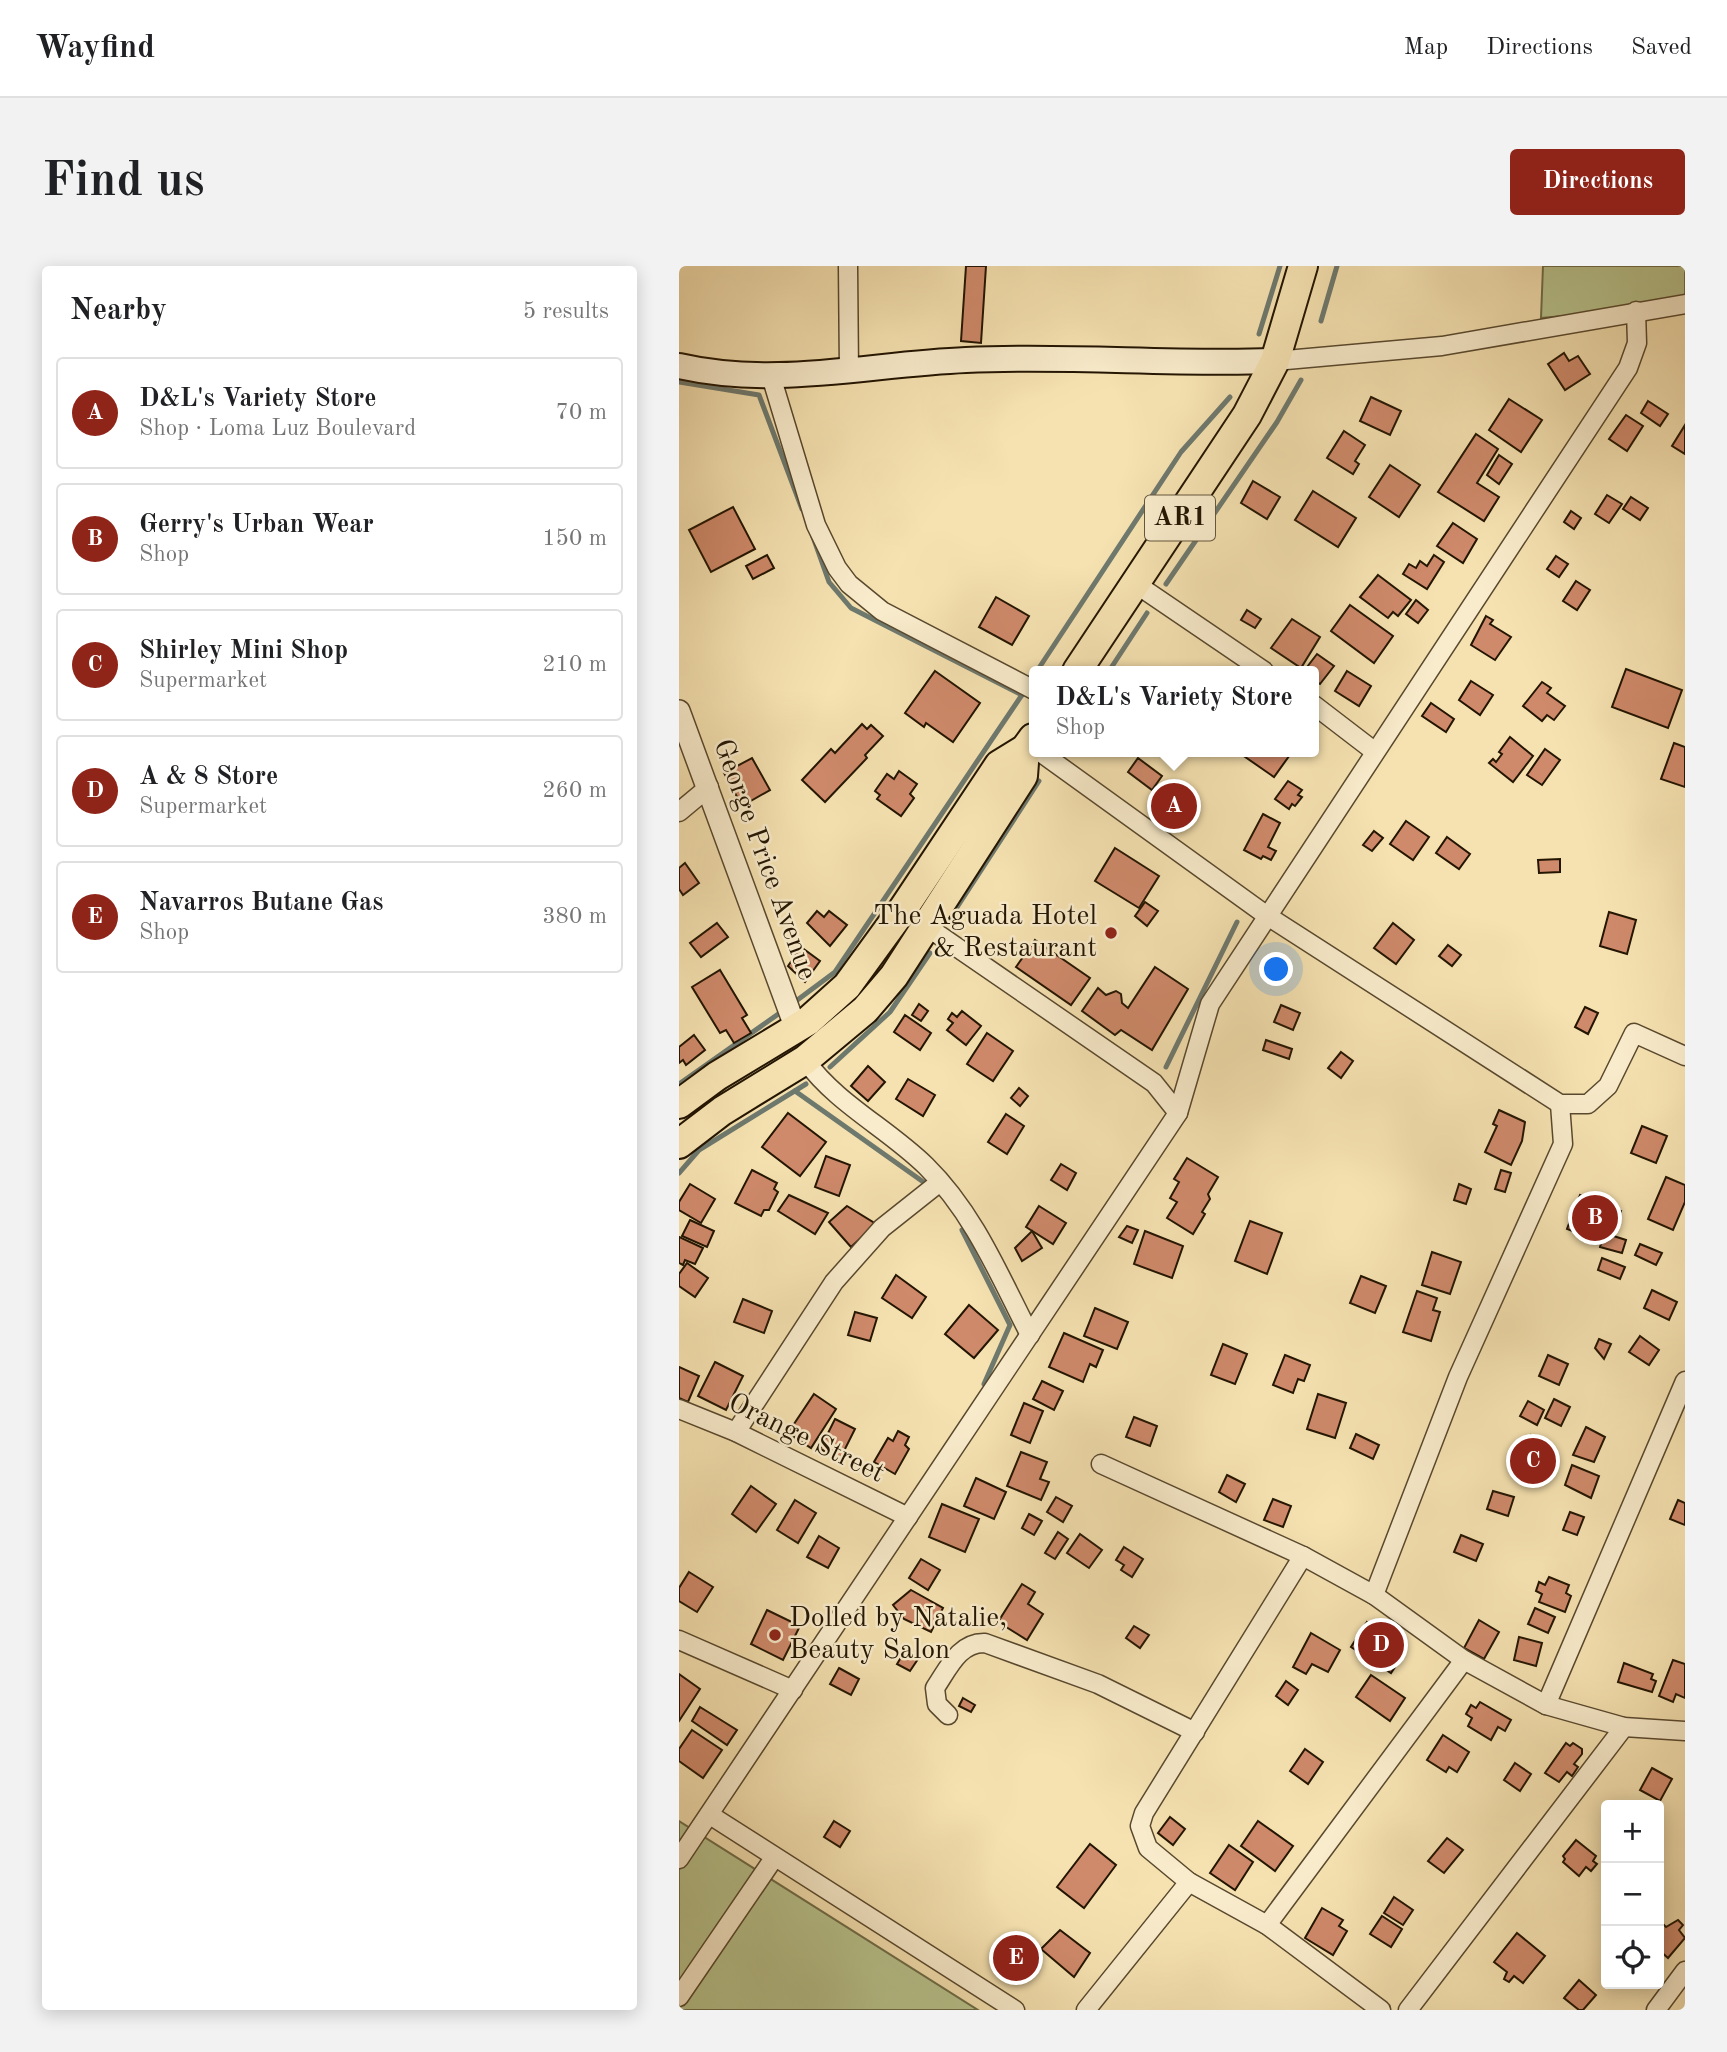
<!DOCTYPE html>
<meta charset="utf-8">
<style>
:root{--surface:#fff;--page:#f2f2f2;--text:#202124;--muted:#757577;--line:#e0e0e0;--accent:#8f2418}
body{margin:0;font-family:"Old Standard TT",serif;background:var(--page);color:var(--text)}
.controls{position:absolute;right:21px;bottom:21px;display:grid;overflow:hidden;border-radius:7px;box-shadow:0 4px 18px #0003}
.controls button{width:63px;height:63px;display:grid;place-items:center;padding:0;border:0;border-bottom:2px solid var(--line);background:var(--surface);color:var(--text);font:35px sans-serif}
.you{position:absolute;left:598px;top:704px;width:24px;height:24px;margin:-18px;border:5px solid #fff;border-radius:50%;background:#1a73e8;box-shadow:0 0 0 10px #1a73e833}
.badge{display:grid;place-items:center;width:46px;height:46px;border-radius:50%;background:var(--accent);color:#fff;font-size:23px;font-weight:700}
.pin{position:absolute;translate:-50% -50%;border:4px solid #fff;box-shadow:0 2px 7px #0006}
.popup{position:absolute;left:350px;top:400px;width:290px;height:91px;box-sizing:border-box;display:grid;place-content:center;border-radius:7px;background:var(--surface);filter:drop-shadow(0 2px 5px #0005);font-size:23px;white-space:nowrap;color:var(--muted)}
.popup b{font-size:26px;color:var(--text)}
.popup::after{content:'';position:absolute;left:50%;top:100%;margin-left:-14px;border:14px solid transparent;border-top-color:var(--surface)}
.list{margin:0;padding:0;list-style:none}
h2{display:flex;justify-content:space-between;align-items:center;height:91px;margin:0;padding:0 28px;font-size:30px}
h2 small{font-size:23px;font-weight:400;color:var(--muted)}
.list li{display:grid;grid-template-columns:46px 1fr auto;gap:21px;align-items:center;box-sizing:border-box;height:112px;margin:0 14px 14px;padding:0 14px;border:2px solid var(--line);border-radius:7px}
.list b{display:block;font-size:26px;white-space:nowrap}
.list p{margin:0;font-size:23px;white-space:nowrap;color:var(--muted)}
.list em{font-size:23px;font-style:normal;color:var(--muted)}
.icon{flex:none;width:38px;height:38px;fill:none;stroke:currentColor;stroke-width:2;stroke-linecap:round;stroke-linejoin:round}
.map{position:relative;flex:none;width:1006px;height:1744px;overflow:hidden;border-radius:7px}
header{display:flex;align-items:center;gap:42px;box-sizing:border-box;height:98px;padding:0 35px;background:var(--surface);border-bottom:2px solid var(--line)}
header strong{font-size:33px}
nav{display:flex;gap:38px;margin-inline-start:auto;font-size:24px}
.intro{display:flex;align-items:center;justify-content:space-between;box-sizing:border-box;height:168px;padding:0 42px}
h1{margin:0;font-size:49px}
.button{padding:18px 32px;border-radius:7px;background:var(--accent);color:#fff;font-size:24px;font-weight:700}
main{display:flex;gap:42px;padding:0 42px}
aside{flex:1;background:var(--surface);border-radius:7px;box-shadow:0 4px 18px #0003}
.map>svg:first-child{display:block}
.green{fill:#b8c48e;stroke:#6e6c48;stroke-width:2}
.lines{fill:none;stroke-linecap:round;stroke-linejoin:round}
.stream{stroke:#6e796e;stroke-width:5}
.building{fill:#cf8a6b;stroke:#231502;stroke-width:2}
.minor-casing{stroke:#58482e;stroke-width:21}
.tertiary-casing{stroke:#58482e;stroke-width:24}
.secondary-casing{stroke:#231502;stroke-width:28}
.trunk-casing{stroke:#231502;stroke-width:32}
.minor{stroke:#f9eccc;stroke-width:18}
.tertiary{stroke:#f9eccc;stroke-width:21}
.secondary{stroke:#f9eccc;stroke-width:24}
.trunk{stroke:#f6e2b1;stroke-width:28}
.poi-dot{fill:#8f2418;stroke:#f9eccc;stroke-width:2.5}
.labels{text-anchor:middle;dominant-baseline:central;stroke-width:5;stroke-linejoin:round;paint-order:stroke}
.shield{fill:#f9eccc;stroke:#63563f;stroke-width:2}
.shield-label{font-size:26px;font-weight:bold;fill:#231502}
.street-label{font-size:28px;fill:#231502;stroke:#f9eccc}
.poi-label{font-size:28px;fill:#231502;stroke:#f9eccc;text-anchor:end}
</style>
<header>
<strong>Wayfind</strong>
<nav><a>Map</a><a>Directions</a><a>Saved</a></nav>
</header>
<div class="intro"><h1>Find us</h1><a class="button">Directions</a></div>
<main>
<aside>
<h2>Nearby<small>5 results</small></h2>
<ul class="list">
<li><span class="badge">A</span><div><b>D&amp;L's Variety Store</b><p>Shop · Loma Luz Boulevard</p></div><em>70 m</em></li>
<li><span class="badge">B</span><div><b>Gerry's Urban Wear</b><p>Shop</p></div><em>150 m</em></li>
<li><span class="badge">C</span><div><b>Shirley Mini Shop</b><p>Supermarket</p></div><em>210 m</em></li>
<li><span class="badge">D</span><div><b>A &amp; 8 Store</b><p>Supermarket</p></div><em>260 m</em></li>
<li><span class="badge">E</span><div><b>Navarros Butane Gas</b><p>Shop</p></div><em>380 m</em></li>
</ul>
</aside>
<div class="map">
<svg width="1006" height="1744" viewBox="0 0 1006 1744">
<rect width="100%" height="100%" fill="#f6e2b1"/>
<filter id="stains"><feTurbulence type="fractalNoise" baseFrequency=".00286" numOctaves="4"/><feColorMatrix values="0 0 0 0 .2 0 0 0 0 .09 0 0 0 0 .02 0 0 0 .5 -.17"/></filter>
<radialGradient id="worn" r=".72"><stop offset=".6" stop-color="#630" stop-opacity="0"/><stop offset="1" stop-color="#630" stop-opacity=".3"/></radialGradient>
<g class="green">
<polygon points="864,0 1006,0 1006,39 862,52"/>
<polygon points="0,1555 299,1744 0,1744"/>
</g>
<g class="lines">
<g class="stream">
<polyline points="642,55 658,0"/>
<polyline points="580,68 601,0"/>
<polyline points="0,116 80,129 123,243"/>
<polyline points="134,271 150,316 172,342 343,429"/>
<polyline points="487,318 598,156 622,114"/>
<polyline points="358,405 502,186 551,131"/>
<polyline points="430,405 468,347"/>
<polyline points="271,652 360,515"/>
<polyline points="113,738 156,706 355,411"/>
<polyline points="151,801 211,746 251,687"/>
<polyline points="487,801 558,656"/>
<polyline points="0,818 105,744"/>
<polyline points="116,825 250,920"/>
<polyline points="0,907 20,884 127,818"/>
<polyline points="283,964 331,1059 305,1118"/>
</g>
</g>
<g class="building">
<polygon points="287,0 307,0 302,77 282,75"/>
<polygon points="885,87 890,95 899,90 911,108 886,124 869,98"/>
<polygon points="692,131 722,145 711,169 681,155"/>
<polygon points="830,133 863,154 842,186 810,164"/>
<polygon points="969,135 989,148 981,160 962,147"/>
<polygon points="947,149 964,160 948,185 930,173"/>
<polygon points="1006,159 1006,188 993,180"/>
<polygon points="665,165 686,179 676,195 680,198 674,208 648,192"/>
<polygon points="797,168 819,183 798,217 820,231 805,255 759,226"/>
<polygon points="820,189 833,198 820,218 808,209"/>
<polygon points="711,199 741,219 720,251 690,231"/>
<polygon points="574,215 601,231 588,253 562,237"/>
<polygon points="634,225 677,252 659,281 616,254"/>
<polygon points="928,229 943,238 930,257 916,248"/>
<polygon points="952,231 969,242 961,254 944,243"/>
<polygon points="54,241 76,283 32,306 10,264"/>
<polygon points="892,245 902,252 895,263 885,256"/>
<polygon points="774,257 798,273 784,297 758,280"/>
<polygon points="88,289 95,302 74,313 67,300"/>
<polygon points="755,289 765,296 748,323 724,308 730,298 737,302 741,295 748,300"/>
<polygon points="877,290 889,298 880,311 868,303"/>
<polygon points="699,309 732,334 719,350 714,346 709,352 681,331"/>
<polygon points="897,315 911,324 898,344 884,335"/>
<polygon points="317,331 350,350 333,379 300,361"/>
<polygon points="737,334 749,344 739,357 727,348"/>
<polygon points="671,339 714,370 695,397 652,365"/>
<polygon points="568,344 582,353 576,362 562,354"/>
<polygon points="807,350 814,354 811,358 832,371 816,394 792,379"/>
<polygon points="613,353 641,371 622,402 592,382"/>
<polygon points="638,388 655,400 641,418 635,414 635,405 625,405"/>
<polygon points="947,403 1003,424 989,462 933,441"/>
<polygon points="256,405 301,437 274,476 247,457 245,461 226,447"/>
<polygon points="668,405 692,420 680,440 656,425"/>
<polygon points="792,415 814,429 801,449 780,434"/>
<polygon points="863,416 872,422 868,427 886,440 875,454 868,449 863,455 844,440"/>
<polygon points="752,437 775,453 767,466 743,450"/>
<polygon points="183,458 188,463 192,459 204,470 186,489 188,492 146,536 123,514 152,483 156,487"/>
<polygon points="831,471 854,490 834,516 810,497 814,493 817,496 823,488 820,486"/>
<polygon points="995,477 1006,481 1006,521 982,513"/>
<polygon points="866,483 881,494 863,519 848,509"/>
<polygon points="559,486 613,486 595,511"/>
<polygon points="73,492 91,524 63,540 45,507"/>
<polygon points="459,492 483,510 473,524 449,506"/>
<polygon points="220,505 238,518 231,528 235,532 222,550 198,533 201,529 196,525 208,508 215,513"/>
<polygon points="609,515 623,524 619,529 623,531 616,540 613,538 610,543 596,533"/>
<polygon points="491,517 517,535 499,564 472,545"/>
<polygon points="584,548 601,557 589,581 597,585 592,594 584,590 582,593 565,584"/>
<polygon points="727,555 750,571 734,594 711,578"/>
<polygon points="695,565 704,572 693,585 684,579"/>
<polygon points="768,571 791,588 780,603 757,587"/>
<polygon points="436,582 480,610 460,642 416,615"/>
<polygon points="881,593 881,606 860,607 859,594"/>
<polygon points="6,597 20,617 4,629 0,623 0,602"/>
<polygon points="466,636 479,645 468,660 456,650"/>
<polygon points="138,645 145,651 150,645 168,659 151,680 128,657"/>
<polygon points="930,646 957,654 948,688 921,680"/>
<polygon points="38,657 49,671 22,691 11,677"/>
<polygon points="714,657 735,674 717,698 695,682"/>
<polygon points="356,674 411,712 392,739 337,701"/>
<polygon points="769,679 782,689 773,700 760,690"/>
<polygon points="122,681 141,695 126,716 109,700"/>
<polygon points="476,701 509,723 473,784 442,764 436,769 403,745 419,722 427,729 437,725 442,728 443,737 449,742"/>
<polygon points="41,704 68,749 63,752 72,767 55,777 47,764 41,767 13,721"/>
<polygon points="240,738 249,745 242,755 233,749"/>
<polygon points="602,739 621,747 614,764 595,756"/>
<polygon points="906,741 919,747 909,768 896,761"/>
<polygon points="283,745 302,760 287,779 268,764 274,757 269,753 273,747 278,751"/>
<polygon points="226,749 252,767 241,784 215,766"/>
<polygon points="308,767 334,785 314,815 288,798"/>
<polygon points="15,769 26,784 7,799 4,794 0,797 0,781"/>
<polygon points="587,774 613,783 610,793 584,784"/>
<polygon points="662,786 674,795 662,812 649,802"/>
<polygon points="189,800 206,816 189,835 172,820"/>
<polygon points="229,813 256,829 244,850 217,833"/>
<polygon points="340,822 349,830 341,840 332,832"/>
<polygon points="820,844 846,856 843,875 832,899 806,886 818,860 814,858"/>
<polygon points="109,847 147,876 121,910 83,881"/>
<polygon points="327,848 345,860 328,888 309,876"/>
<polygon points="963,860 988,870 977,897 952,887"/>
<polygon points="147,890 171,899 160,930 136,921"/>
<polygon points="508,892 539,911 529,928 531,933 523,946 526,948 514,968 488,952 498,936 491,932 500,916 495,913"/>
<polygon points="382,898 397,907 388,924 372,914"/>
<polygon points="73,904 98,917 95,923 99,926 90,944 85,944 82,950 56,937"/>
<polygon points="822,904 832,907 826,926 816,923"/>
<polygon points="987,911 1006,919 1006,936 994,964 969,953"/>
<polygon points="11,918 36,933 22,957 0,944 0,936"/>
<polygon points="780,918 792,923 787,938 775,934"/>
<polygon points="110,929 149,947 136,968 99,945"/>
<polygon points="901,929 942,945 934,967 913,960 909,971 888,963"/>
<polygon points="168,940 197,958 172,981 150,956"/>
<polygon points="360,940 387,957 374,978 347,961"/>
<polygon points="11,954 35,965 28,981 3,970"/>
<polygon points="571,955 603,967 588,1008 556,995"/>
<polygon points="448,960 459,964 453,977 440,971"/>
<polygon points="353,965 363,982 343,995 336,982"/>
<polygon points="466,965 504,980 493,1012 455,998"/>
<polygon points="925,967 947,974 943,987 921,981"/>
<polygon points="0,971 24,982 16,998 6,994 4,999 0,997"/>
<polygon points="961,978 983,987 977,999 956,989"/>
<polygon points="753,986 782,996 771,1028 743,1019"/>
<polygon points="923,992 946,1001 941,1013 919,1004"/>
<polygon points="8,997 29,1012 16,1031 0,1020 0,1008"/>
<polygon points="217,1009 247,1031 233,1052 203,1032"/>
<polygon points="682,1010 707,1020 696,1047 671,1037"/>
<polygon points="973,1024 998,1036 990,1054 965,1042"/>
<polygon points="738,1025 758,1032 754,1044 761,1046 752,1075 724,1066"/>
<polygon points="64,1033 93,1045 85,1067 55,1056"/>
<polygon points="290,1039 319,1064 295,1092 266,1068"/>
<polygon points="416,1042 449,1056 438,1083 405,1070"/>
<polygon points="176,1046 198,1052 191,1075 169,1069"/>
<polygon points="385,1067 424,1084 417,1101 411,1098 404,1116 370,1101"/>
<polygon points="961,1070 980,1084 970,1099 950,1086"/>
<polygon points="920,1073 932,1078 925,1093 916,1082"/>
<polygon points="544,1078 568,1088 556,1118 532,1109"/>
<polygon points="606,1089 631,1099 625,1115 619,1113 614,1127 594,1119"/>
<polygon points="869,1089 889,1098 880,1119 860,1110"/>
<polygon points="36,1096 64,1110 47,1144 19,1130"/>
<polygon points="0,1101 20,1110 9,1136 0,1132"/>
<polygon points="363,1115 384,1125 375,1144 354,1133"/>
<polygon points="135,1128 157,1143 132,1182 109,1167"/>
<polygon points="639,1128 667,1137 656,1172 628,1163"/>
<polygon points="875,1133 891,1141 882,1160 866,1152"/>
<polygon points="849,1135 865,1144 858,1159 841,1150"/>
<polygon points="345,1137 364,1145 351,1177 332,1169"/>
<polygon points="455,1151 478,1160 471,1180 447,1171"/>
<polygon points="156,1153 176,1163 161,1193 141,1183"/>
<polygon points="907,1161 926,1171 915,1196 894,1189"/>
<polygon points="219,1165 230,1171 226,1179 230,1183 216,1208 195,1196 209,1172 214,1175"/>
<polygon points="677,1168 700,1179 694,1193 671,1182"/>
<polygon points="852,1169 859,1172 853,1186 865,1191 855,1216 835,1207"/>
<polygon points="342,1186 368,1196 361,1213 370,1216 362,1234 328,1220"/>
<polygon points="893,1199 920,1210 912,1232 886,1219"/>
<polygon points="548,1209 566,1218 557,1236 540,1226"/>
<polygon points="297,1212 327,1226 315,1253 285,1240"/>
<polygon points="72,1220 97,1238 77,1266 53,1248"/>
<polygon points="814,1225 835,1231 829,1250 808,1243"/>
<polygon points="377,1231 393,1240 384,1256 368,1246"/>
<polygon points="594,1233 612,1240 604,1261 585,1254"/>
<polygon points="116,1234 137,1247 119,1277 98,1264"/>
<polygon points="999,1234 1006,1237 1006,1259 991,1253"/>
<polygon points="263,1238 300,1253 286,1286 250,1271"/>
<polygon points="891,1246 905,1251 898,1269 884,1264"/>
<polygon points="350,1248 363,1255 355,1269 343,1262"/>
<polygon points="379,1266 389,1273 376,1293 366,1287"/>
<polygon points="401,1268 423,1284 410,1302 388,1287"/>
<polygon points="782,1269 804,1278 797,1295 775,1286"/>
<polygon points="140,1270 160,1282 149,1302 128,1291"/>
<polygon points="445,1281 464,1293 453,1311 442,1304 445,1299 437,1294"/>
<polygon points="242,1293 261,1304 249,1324 230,1312"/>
<polygon points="10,1306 34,1321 18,1346 0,1335 0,1322"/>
<polygon points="870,1311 890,1319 887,1327 892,1330 886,1346 860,1336 863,1328 857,1325 860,1316 866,1319"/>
<polygon points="343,1318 356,1326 349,1338 364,1348 348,1374 319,1356"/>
<polygon points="232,1324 264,1342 252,1366 225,1353 214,1339"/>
<polygon points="856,1342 876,1351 869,1367 849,1358"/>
<polygon points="88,1344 121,1360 104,1394 72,1378"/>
<polygon points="800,1354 820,1366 805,1393 785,1382"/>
<polygon points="688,1356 718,1376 714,1383 724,1389 712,1407 672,1381"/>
<polygon points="455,1360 470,1369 461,1382 447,1372"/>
<polygon points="632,1367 661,1384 649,1406 633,1398 627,1408 614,1401"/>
<polygon points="840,1371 863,1377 857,1400 835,1394"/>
<polygon points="226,1385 239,1393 231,1405 218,1398"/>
<polygon points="994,1394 1006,1398 1006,1432 997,1428 994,1436 980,1430"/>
<polygon points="945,1397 974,1408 972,1413 977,1415 973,1426 939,1416"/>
<polygon points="160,1402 180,1413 172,1429 151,1418"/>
<polygon points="0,1408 21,1423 0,1455"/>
<polygon points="692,1409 726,1432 711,1455 677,1431"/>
<polygon points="607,1415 619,1424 609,1439 597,1430"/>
<polygon points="284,1432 296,1439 292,1446 280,1440"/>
<polygon points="801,1436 832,1454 826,1465 819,1461 812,1474 789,1460 793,1452 787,1448 792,1439 797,1442"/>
<polygon points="21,1441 58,1464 48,1479 13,1455"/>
<polygon points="13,1464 43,1484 24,1512 0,1495 0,1483"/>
<polygon points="764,1469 790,1486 778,1506 770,1501 767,1506 748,1494"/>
<polygon points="887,1477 891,1480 894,1477 903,1483 903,1488 895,1498 899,1501 893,1510 888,1506 880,1516 866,1507"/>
<polygon points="626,1483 644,1496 629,1518 611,1505"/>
<polygon points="836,1497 852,1508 841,1525 825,1514"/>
<polygon points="973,1502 993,1513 981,1535 961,1524"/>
<polygon points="491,1551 506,1563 494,1579 479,1567"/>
<polygon points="155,1555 171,1565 161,1581 145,1571"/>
<polygon points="579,1555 614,1580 596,1605 562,1580"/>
<polygon points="768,1572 784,1584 765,1607 749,1595"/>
<polygon points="897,1574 917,1590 914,1595 918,1598 912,1605 907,1601 900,1610 884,1596 886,1593 884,1590"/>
<polygon points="411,1578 437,1599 405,1642 378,1621"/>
<polygon points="550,1579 574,1596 556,1624 531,1607"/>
<polygon points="715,1631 734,1644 724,1659 705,1647"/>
<polygon points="643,1642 664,1654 660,1660 668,1665 654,1689 626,1672"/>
<polygon points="703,1650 723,1663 712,1681 691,1668"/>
<polygon points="999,1654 1004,1659 1000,1664 1006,1672 989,1692 980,1684 980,1658 982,1656 987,1661"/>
<polygon points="381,1664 411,1687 395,1711 362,1683"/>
<polygon points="838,1667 866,1690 844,1717 835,1710 830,1716 825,1713 828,1706 815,1696"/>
<polygon points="340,1683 347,1691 333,1702 327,1694"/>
<polygon points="900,1714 917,1729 904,1744 900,1744 885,1732"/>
</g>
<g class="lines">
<defs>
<g id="minor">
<polyline points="169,0 170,106"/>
<polyline points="596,95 763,80 1006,38"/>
<polyline points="92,110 137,259 158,302 170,318 203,345 355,424"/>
<polyline points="457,318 585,405"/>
<polyline points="635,439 695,485"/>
<polyline points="361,486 587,649 881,838 909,838 929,820 955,767 1006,790"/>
<polyline points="0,546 30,521"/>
<polyline points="247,660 475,817 499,847"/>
<path d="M126 794C158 838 208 862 247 900 295 947 321 1011 351 1069"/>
<polyline points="0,1143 57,1166 229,1251"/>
<polyline points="57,1166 155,1016 203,962 261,916"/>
<polyline points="422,1198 624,1290 695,1329 785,1394 867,1439 945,1461 1006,1465"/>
<polyline points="624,1290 465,1547 461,1560 469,1582 510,1616 588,1659 702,1744"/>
<polyline points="695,1329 779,1111 884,878 881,838"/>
<polyline points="0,1374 114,1424"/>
<polyline points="867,1439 1006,1115"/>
<path d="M269 1449 258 1438 256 1422C269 1403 280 1376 306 1377L419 1418 516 1466"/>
<polyline points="31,1549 336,1744"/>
<polyline points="0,1593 499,847 531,738 949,102 958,77 957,45"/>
<polyline points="588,1659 785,1394"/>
<polyline points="0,1731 95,1592"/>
<polyline points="407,1744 510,1616"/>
<polyline points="729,1744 945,1461"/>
<polyline points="977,1744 1006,1705"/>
</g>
<polyline id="tertiary" points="0,445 117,763"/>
<path id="secondary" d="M0 100C95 122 191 98 287 94 390 89 493 99 596 95"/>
<g id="trunk">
<polyline points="398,405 568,149 596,95 624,0"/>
<polyline points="0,838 38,810 129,755 168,720 224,643 320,499 346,483 354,472"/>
<polyline points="0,878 43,845 126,794 186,744 215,710 344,510 346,483"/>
</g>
</defs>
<use href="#minor" class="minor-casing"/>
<use href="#tertiary" class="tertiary-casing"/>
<use href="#secondary" class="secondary-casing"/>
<use href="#trunk" class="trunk-casing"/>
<use href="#minor" class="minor"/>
<use href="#tertiary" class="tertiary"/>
<use href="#secondary" class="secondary"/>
<use href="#trunk" class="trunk"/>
</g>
<g class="poi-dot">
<circle cx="432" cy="667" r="7"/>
<circle cx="96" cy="1369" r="7"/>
</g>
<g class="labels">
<rect class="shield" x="466" y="229.5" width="70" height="45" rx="5"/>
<g class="shield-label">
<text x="501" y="252">AR1</text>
</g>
<g class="street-label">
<text transform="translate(85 594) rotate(70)">George Price Avenue</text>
<text transform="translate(127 1173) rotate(26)">Orange Street</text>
</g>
<g class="poi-label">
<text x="418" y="651">The Aguada Hotel<tspan x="418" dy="32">&amp; Restaurant</tspan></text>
<text x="110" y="1353" text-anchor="start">Dolled by Natalie,<tspan x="110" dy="32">Beauty Salon</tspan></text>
</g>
</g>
<rect width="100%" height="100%" filter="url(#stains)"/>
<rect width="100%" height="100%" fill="url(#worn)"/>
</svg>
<div class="controls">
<button>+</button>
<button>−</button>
<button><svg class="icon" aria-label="locate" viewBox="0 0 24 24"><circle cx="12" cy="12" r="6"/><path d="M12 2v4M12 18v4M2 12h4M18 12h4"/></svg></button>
</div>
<div class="you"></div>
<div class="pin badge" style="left:495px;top:540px">A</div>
<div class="popup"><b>D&amp;L's Variety Store</b>Shop</div>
<div class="pin badge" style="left:916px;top:952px">B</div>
<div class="pin badge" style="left:854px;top:1195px">C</div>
<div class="pin badge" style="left:702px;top:1379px">D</div>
<div class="pin badge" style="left:337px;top:1692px">E</div>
</div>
</main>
